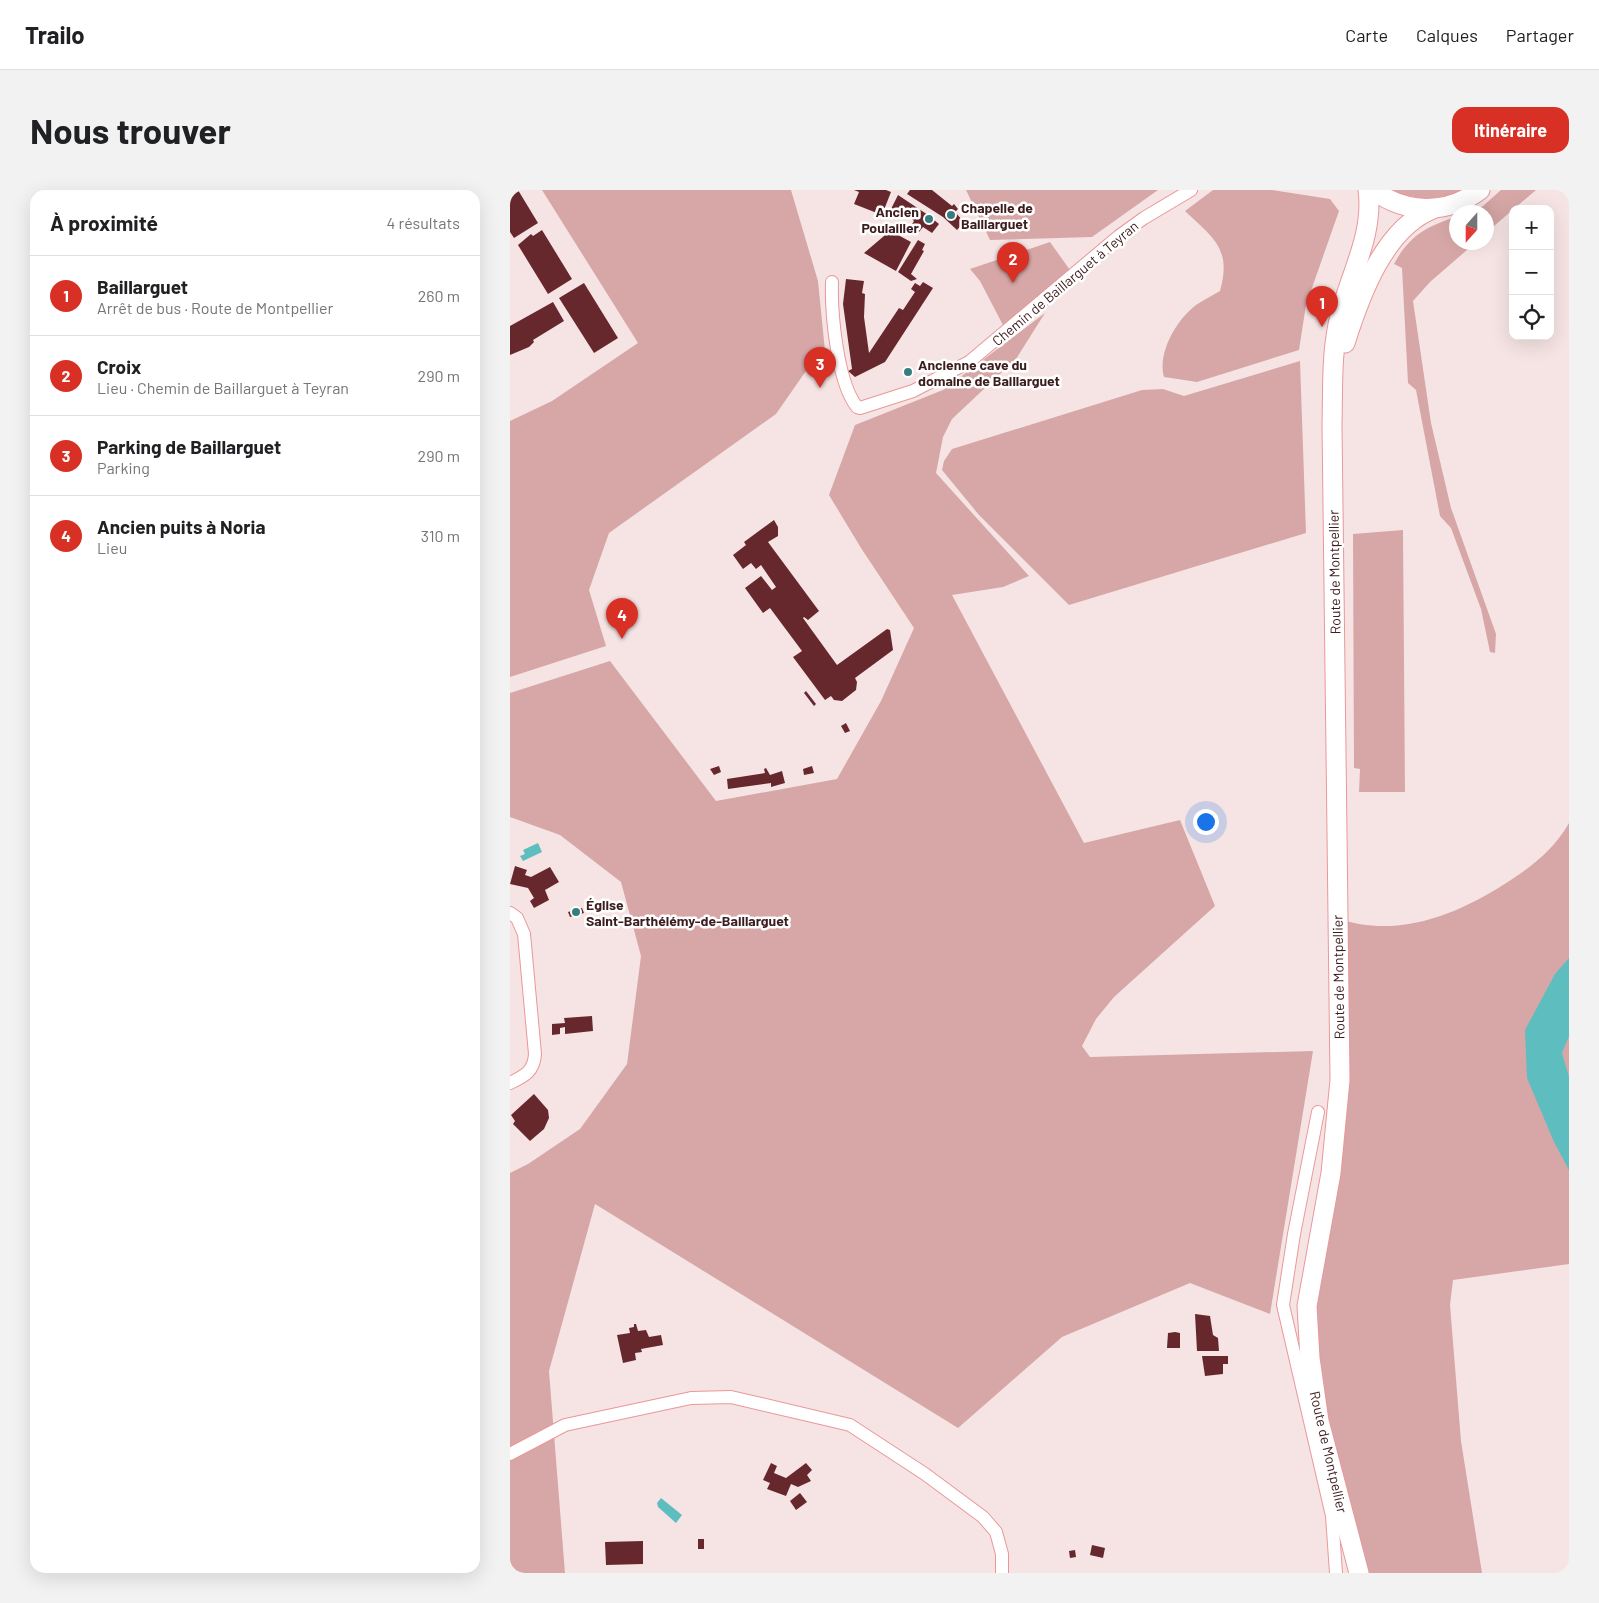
<!DOCTYPE html>
<html lang="fr">
<meta charset="utf-8">
<style>
:root{--surface:#fff;--page:#f2f2f2;--text:#202124;--muted:#757577;--line:#e0e0e0;--accent:#d93025}
body{margin:0;font-family:Barlow,sans-serif;background:var(--page);color:var(--text)}
.controls{position:absolute;right:15px;top:15px;display:grid;overflow:hidden;border-radius:10px;box-shadow:0 5px 20px #0002}
.controls button{width:45px;height:45px;display:grid;place-items:center;padding:0;border:0;border-bottom:1px solid var(--line);background:var(--surface);color:var(--text);font:25px sans-serif}
.compass{position:absolute;left:939px;top:15px;width:45px;height:45px;border-radius:50%;background:var(--surface);box-shadow:0 5px 20px #0002;rotate:201deg}
.you{position:absolute;left:695px;top:631px;width:18px;height:18px;margin:-12px;border:4px solid #fff;border-radius:50%;background:#1a73e8;box-shadow:0 0 0 8px #1a73e833}
.badge{display:grid;place-items:center;width:32px;height:32px;border-radius:50%;background:var(--accent);color:#fff;font-size:16px;font-weight:700}
.pin{position:absolute;translate:-50% -41px;filter:drop-shadow(0 1px 2px #0008)}
.pin::after{content:'';position:absolute;top:26px;width:18px;height:15px;background:inherit;clip-path:polygon(0 0,100% 0,50% 100%)}
.list{margin:0;padding:0;list-style:none}
h2{display:flex;justify-content:space-between;align-items:center;height:65px;margin:0;padding:0 20px;font-size:21px}
h2 small{font-size:16px;font-weight:400;color:var(--muted)}
.list li{display:grid;grid-template-columns:32px 1fr auto;gap:15px;align-items:center;box-sizing:border-box;height:80px;padding:0 20px;border-top:1px solid var(--line)}
.list b{display:block;font-size:19px;white-space:nowrap}
.list p{margin:0;font-size:16px;white-space:nowrap;color:var(--muted)}
.list em{font-size:16px;font-style:normal;color:var(--muted)}
.icon{flex:none;width:28px;height:28px;fill:none;stroke:currentColor;stroke-width:2;stroke-linecap:round;stroke-linejoin:round}
.map{position:relative;flex:none;width:1059px;height:1383px;overflow:hidden;border-radius:15px}
header{display:flex;align-items:center;gap:30px;box-sizing:border-box;height:70px;padding:0 25px;background:var(--surface);border-bottom:1px solid var(--line)}
header strong{font-size:24px}
nav{display:flex;gap:28px;margin-inline-start:auto;font-size:18px}
.intro{display:flex;align-items:center;justify-content:space-between;box-sizing:border-box;height:120px;padding:0 30px}
h1{margin:0;font-size:35px}
.button{padding:12px 22px;border-radius:15px;background:var(--accent);color:#fff;font-size:18px;font-weight:700}
main{display:flex;gap:30px;padding:0 30px}
aside{flex:1;background:var(--surface);border-radius:15px;box-shadow:0 5px 20px #0002}
.map>svg:first-child{display:block}
.green{fill:#d7a7a7}
.water{fill:#5ebdbf}
.building{fill:#67282d}
.lines{fill:none;stroke-linecap:round;stroke-linejoin:round}
.minor-casing{stroke:#ea9799;stroke-width:14}
.secondary-casing{stroke:#ea9799;stroke-width:21}
.minor{stroke:#fff;stroke-width:12}
.secondary{stroke:#fff;stroke-width:19}
.poi-dot{fill:#357e80;stroke:#fff;stroke-width:2}
.labels{text-anchor:middle;dominant-baseline:central;stroke-width:5;stroke-linejoin:round;paint-order:stroke}
.poi-label{font-size:14px;font-weight:bold;fill:#3d1c1e;stroke:#fff;text-anchor:start}
.street-label{font-size:14px;fill:#3d1c1e;stroke:#fff}
</style>
<header>
<strong>Trailo</strong>
<nav><a>Carte</a><a>Calques</a><a>Partager</a></nav>
</header>
<div class="intro"><h1>Nous trouver</h1><a class="button">Itinéraire</a></div>
<main>
<aside>
<h2>À proximité<small>4 résultats</small></h2>
<ul class="list">
<li><span class="badge">1</span><div><b>Baillarguet</b><p>Arrêt de bus · Route de Montpellier</p></div><em>260 m</em></li>
<li><span class="badge">2</span><div><b>Croix</b><p>Lieu · Chemin de Baillarguet à Teyran</p></div><em>290 m</em></li>
<li><span class="badge">3</span><div><b>Parking de Baillarguet</b><p>Parking</p></div><em>290 m</em></li>
<li><span class="badge">4</span><div><b>Ancien puits à Noria</b><p>Lieu</p></div><em>310 m</em></li>
</ul>
</aside>
<div class="map">
<svg width="1059" height="1383" viewBox="0 0 1059 1383">
<rect width="100%" height="100%" fill="#f6e4e4"/>
<g class="green">
<polygon points="32,0 281,0 308,91 315,161 298,178 266,224 99,343 79,400 96,456 0,487 0,231 42,211 128,153"/>
<polygon points="456,0 648,0 582,47 480,50"/>
<path d="M703 0H762L820 9 829 21 796 115 789 160 687 192 654 187C647 163 667 129 686 115 693 110 702 106 710 101 722 58 703 48 675 21Z"/>
<path d="M879 0H954C928 12 905 10 879 0Z"/>
<polygon points="991,0 1026,0 977,42 976,22 962,22 973,16"/>
<path d="M946 27V52L965 53 920 92 903 111 921 233 941 318 986 444 985 463 980 462 971 419 941 338 930 326 906 200 898 193 892 78 884 74C899 46 917 36 946 27Z"/>
<polygon points="540,52 560,80 494,137 470,91 460,79"/>
<polygon points="535,123 506,169 442,229 433,247 426,283 519,386 493,397 442,405 574,653 670,630 705,716 604,807 586,829 572,856 580,867 803,861 760,1124 680,1093 552,1147 448,1238 85,1014 39,1181 55,1383 0,1383 0,983 18,974 70,939 117,874 131,766 111,692 50,645 0,627 0,503 100,471 206,611 327,589 371,511 404,438 351,358 319,305 345,235 433,200"/>
<polygon points="790,171 796,343 559,415 469,325 432,280 434,271 442,259 632,200 653,199 674,206"/>
<polygon points="893,340 895,602 849,602 850,579 844,578 843,344"/>
<path d="M1059 633V1074L943 1090 940 1115 951 1251 972 1383H849L809 1231 797 1116 821 983 827 728C885 749 944 726 993 695 1020 678 1043 661 1059 633Z"/>
</g>
<g class="water">
<polygon points="28,653 32,662 13,671 10,666 15,664 13,660"/>
<polygon points="1059,768 1059,846 1052,863 1059,887 1059,980 1044,952 1017,888 1015,840 1045,784"/>
<polygon points="151,1308 172,1325 166,1333 148,1317 147,1313"/>
</g>
<g class="building">
<polygon points="0,0 8,0 28,33 4,48 0,42"/>
<polygon points="344,0 376,0 381,2 372,25 344,14 349,2"/>
<polygon points="400,0 422,0 442,16 444,14 448,19 445,22 454,32 447,40 433,27 397,4"/>
<polygon points="388,5 418,25 429,34 422,43 413,37 409,42 401,36 404,31 399,26 387,19 385,21 381,19"/>
<polygon points="377,39 401,52 386,81 354,63 374,46"/>
<polygon points="32,40 62,89 38,104 8,55 21,44 23,46"/>
<polygon points="408,50 415,54 412,60 414,61 401,84 407,89 401,91 388,82"/>
<polygon points="336,89 354,91 352,103 355,104 354,127 359,163 389,118 393,120 405,102 401,99 405,93 410,96 413,92 423,98 375,172 345,187 338,181 342,179 333,114"/>
<polygon points="74,93 108,148 84,163 49,108"/>
<polygon points="43,112 54,131 23,150 24,152 19,157 0,165 0,136"/>
<polygon points="264,330 268,337 268,346 258,352 309,421 298,430 294,427 293,428 327,475 377,439 380,440 383,460 345,488 347,492 346,500 332,511 324,510 321,506 315,510 283,467 292,461 260,418 253,423 235,398 251,386 262,400 266,397 251,375 246,379 241,373 233,379 223,365 236,355 234,352"/>
<polygon points="296,501 306,514 304,516 294,503"/>
<polygon points="336,533 340,541 335,543 331,536"/>
<polygon points="209,576 211,582 204,585 200,579"/>
<polygon points="302,576 304,583 294,585 293,579"/>
<polygon points="256,578 260,585 272,581 275,593 261,597 261,593 218,599 217,589 255,583 254,579"/>
<polygon points="5,676 17,680 15,685 21,687 40,677 49,692 35,700 39,710 24,718 20,711 24,708 18,698 0,694"/>
<polygon points="72,718 74,723 60,727 58,722"/>
<polygon points="82,826 83,841 55,844 55,837 50,838 50,844 42,845 42,834 55,833 54,828"/>
<polygon points="24,904 38,920 39,928 34,939 20,951 3,934 5,931 1,925"/>
<polygon points="685,1124 700,1126 703,1145 708,1148 709,1161 687,1161"/>
<polygon points="124,1134 126,1134 128,1141 136,1140 139,1147 151,1145 153,1155 131,1159 132,1162 125,1163 126,1170 113,1173 107,1145 120,1143 119,1138 124,1137"/>
<polygon points="665,1142 670,1143 670,1158 657,1158 658,1143"/>
<polygon points="692,1166 718,1166 718,1174 713,1174 713,1184 695,1186"/>
<polygon points="261,1273 267,1276 264,1283 276,1288 296,1273 302,1280 297,1285 301,1291 288,1297 281,1294 276,1306 257,1299 260,1293 253,1290"/>
<polygon points="290,1303 297,1312 286,1320 280,1311"/>
<rect x="188" y="1349" width="6" height="10"/>
<polygon points="133,1351 133,1374 96,1375 95,1352"/>
<polygon points="582,1355 595,1358 593,1368 580,1365"/>
<polygon points="565,1360 566,1367 560,1368 559,1361"/>
</g>
<g class="lines">
<defs>
<g id="minor">
<path d="M322 92C321 123 327 192 347 217L350 218 403 201 459 172 609 46 634 28 681 0"/>
<path d="M0 723 7 728 14 744 25 864C24 881 15 886 0 893"/>
<polyline points="808,922 784,1044 773,1115 822,1326 826,1383"/>
<polyline points="0,1264 55,1235 181,1208 221,1207 319,1230 340,1235 415,1284 473,1327 486,1342 492,1364 492,1383"/>
</g>
<g id="secondary">
<path d="M863 0C896 24 937 25 970 0"/>
<path d="M835 153C850 106 874 38 923 19"/>
<path d="M849 1383 809 1231 800 1168 797 1116 821 983 830 890 822 234C823 198 821 161 830 126 840 84 864 45 858 0"/>
</g>
</defs>
<use href="#minor" class="minor-casing"/>
<use href="#secondary" class="secondary-casing"/>
<use href="#minor" class="minor"/>
<use href="#secondary" class="secondary"/>
</g>
<g class="poi-dot">
<circle cx="441" cy="25" r="5"/>
<circle cx="419" cy="29" r="5"/>
<circle cx="398" cy="182" r="5"/>
<circle cx="66" cy="722" r="5"/>
</g>
<g class="labels">
<g class="poi-label">
<text x="451" y="17">Chapelle de<tspan x="451" dy="16">Baillarguet</tspan></text>
<text x="409" y="21" text-anchor="end">Ancien<tspan x="409" dy="16">Poulailler</tspan></text>
<text x="408" y="174">Ancienne cave du<tspan x="408" dy="16">domaine de Baillarguet</tspan></text>
<text x="76" y="714">Église<tspan x="76" dy="16">Saint-Barthélémy-de-Baillarguet</tspan></text>
</g>
<g class="street-label">
<text transform="translate(555 93) rotate(-40)">Chemin de Baillarguet à Teyran</text>
<text transform="translate(824 382) rotate(-91)">Route de Montpellier</text>
<text transform="translate(828 787) rotate(-91)">Route de Montpellier</text>
<text transform="translate(819 1262) rotate(77)">Route de Montpellier</text>
</g>
</g>
</svg>
<div class="controls">
<button>+</button>
<button>−</button>
<button><svg class="icon" aria-label="locate" viewBox="0 0 24 24"><circle cx="12" cy="12" r="6"/><path d="M12 2v4M12 18v4M2 12h4M18 12h4"/></svg></button>
</div>
<svg class="compass" viewBox="-18 -18 36 36"><path d="M0-13l5 13h-10z" fill="#e53935"/><path d="M0 13l5-13h-10z" fill="#757577"/></svg>
<div class="you"></div>
<div class="pin badge" style="left:812px;top:137px">1</div>
<div class="pin badge" style="left:503px;top:93px">2</div>
<div class="pin badge" style="left:310px;top:198px">3</div>
<div class="pin badge" style="left:112px;top:449px">4</div>
</div>
</main>
